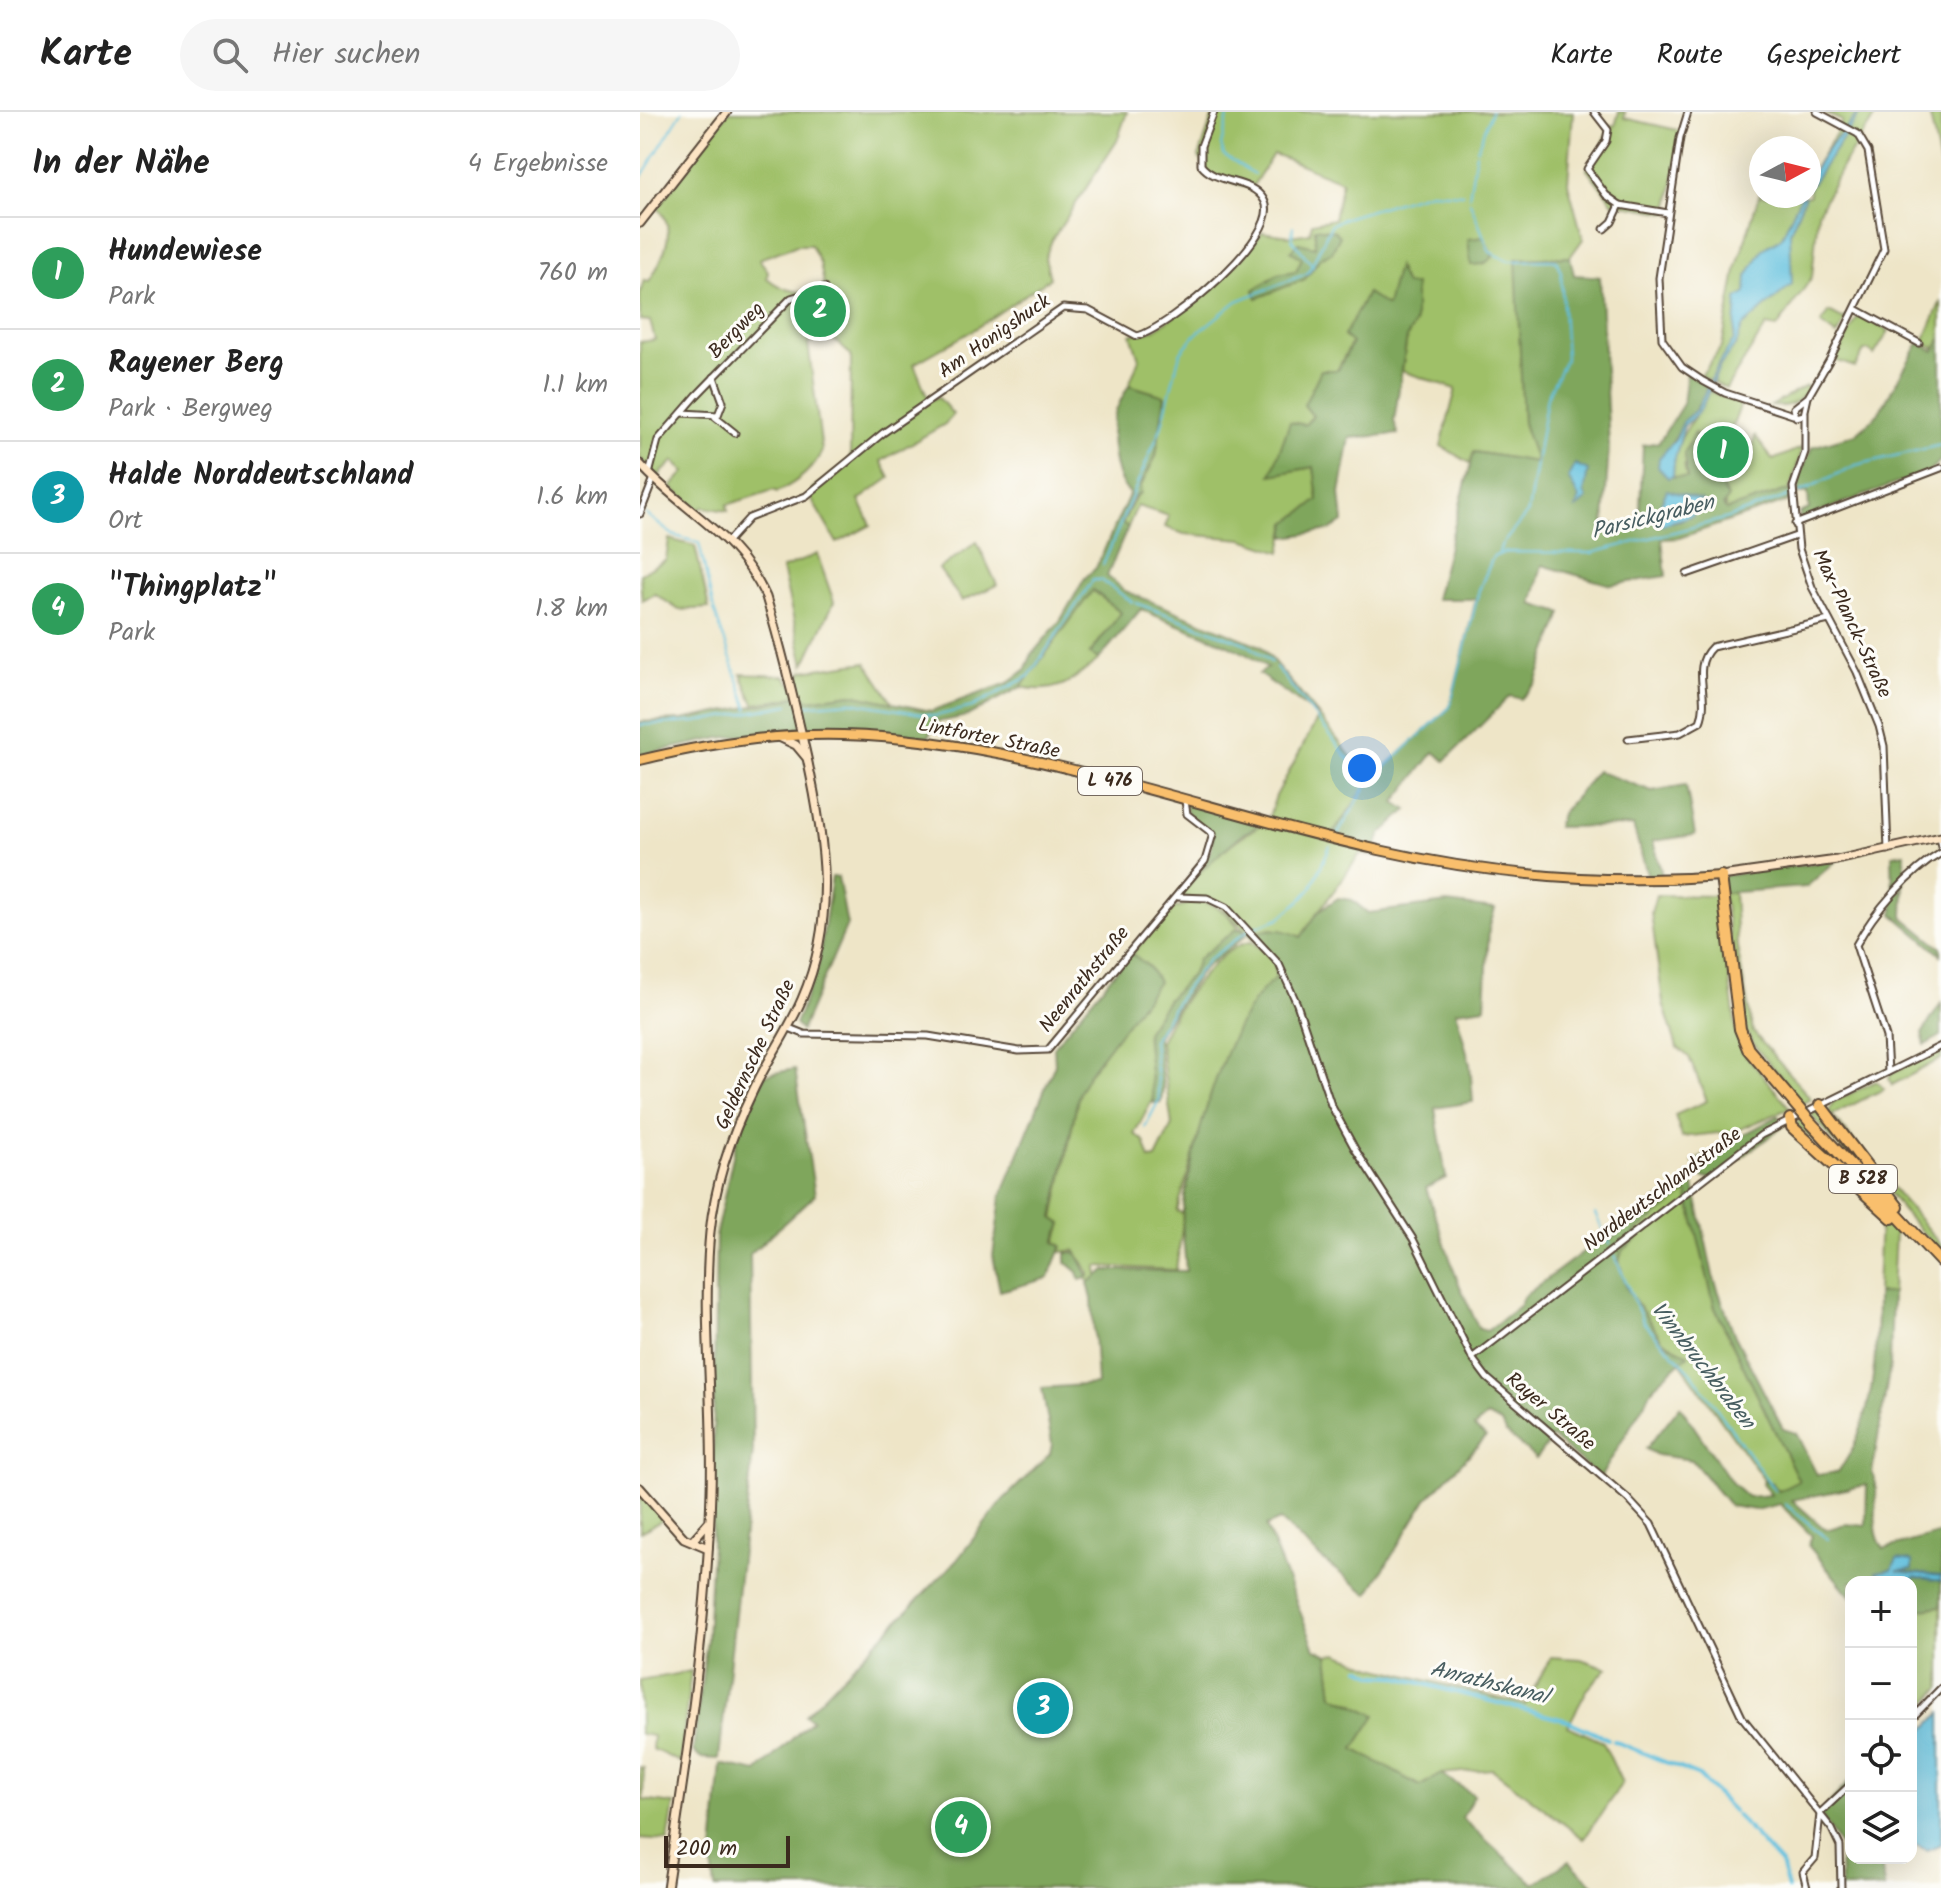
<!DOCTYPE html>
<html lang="de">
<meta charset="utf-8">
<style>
:root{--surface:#fff;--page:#f6f6f6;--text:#222;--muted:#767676;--line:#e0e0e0;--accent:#2563eb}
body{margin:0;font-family:Kalam,sans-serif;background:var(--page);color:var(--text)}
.controls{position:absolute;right:24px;bottom:24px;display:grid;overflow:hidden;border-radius:16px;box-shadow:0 8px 32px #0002}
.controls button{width:72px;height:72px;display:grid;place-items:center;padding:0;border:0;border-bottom:2px solid var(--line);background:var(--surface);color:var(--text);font:40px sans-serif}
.compass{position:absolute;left:1109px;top:24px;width:72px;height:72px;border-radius:50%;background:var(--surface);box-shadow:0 8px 32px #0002;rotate:83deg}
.scale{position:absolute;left:24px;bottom:20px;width:126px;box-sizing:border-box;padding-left:8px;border:4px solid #3b2a1e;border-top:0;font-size:22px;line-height:28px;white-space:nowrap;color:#3b2a1e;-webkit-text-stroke:6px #fdfcf7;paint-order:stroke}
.you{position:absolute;left:722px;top:656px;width:28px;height:28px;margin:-20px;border:6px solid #fff;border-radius:50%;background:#1a73e8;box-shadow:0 0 0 12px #1a73e833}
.badge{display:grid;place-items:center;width:52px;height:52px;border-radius:50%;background:var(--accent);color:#fff;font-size:26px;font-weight:700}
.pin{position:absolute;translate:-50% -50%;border:4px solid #fff;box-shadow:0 2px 8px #0006}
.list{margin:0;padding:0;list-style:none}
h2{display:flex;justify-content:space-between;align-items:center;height:104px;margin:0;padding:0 32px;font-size:34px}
h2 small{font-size:26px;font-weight:400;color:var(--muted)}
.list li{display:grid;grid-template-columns:52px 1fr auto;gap:24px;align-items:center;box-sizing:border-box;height:112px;padding:0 32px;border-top:2px solid var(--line)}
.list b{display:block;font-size:30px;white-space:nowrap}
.list p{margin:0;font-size:26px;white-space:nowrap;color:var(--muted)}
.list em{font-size:26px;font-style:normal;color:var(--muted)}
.icon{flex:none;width:44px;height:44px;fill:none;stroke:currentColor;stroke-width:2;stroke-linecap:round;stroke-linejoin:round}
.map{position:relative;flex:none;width:1301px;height:1776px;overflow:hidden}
header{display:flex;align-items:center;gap:48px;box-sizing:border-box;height:112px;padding:0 40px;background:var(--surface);border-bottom:2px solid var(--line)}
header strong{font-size:38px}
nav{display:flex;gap:44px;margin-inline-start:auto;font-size:28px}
.search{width:560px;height:72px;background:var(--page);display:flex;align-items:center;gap:20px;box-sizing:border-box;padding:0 28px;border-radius:44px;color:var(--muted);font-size:30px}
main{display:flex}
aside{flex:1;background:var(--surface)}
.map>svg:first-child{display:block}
.green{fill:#9fc068;stroke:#6d7543;stroke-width:2;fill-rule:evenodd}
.forest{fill:#7fa65c;stroke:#5d683d;stroke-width:2;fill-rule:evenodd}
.water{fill:#60c0de;stroke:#4e757e;stroke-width:2}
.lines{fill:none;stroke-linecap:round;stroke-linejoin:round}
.stream{stroke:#60c0de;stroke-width:2}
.canal{stroke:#60c0de;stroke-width:4}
.street-casing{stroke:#564637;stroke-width:9}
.secondary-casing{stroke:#564637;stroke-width:11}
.primary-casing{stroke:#564637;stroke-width:12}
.highway-casing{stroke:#564637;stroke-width:14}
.street{stroke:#fff;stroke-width:5}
.secondary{stroke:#fde5c5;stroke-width:7}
.primary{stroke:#f9bf6d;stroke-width:8}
.highway{stroke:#f9bf6d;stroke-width:10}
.highway-bridge-casing{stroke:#564637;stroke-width:14;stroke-linecap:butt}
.highway-bridge{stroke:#f9bf6d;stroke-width:10}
.labels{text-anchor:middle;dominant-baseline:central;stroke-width:6;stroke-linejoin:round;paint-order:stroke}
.shield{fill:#fdfcf7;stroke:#75695f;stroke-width:2}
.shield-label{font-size:18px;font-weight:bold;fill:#3b2a1e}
.street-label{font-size:20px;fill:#3b2a1e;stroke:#fdfcf7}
.water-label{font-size:22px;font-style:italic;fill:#485e61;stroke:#fdfcf7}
</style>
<header>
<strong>Karte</strong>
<div class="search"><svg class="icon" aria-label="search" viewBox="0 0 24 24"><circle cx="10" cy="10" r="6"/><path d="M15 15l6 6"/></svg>Hier suchen</div>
<nav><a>Karte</a><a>Route</a><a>Gespeichert</a></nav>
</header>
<main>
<aside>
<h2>In der Nähe<small>4 Ergebnisse</small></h2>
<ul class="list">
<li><span class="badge" style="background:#2e9e5b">1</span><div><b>Hundewiese</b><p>Park</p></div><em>760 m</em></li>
<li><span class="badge" style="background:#2e9e5b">2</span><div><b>Rayener Berg</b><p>Park · Bergweg</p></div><em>1.1 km</em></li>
<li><span class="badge" style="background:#0f9aa8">3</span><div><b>Halde Norddeutschland</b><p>Ort</p></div><em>1.6 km</em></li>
<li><span class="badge" style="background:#2e9e5b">4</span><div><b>&quot;Thingplatz&quot;</b><p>Park</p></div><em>1.8 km</em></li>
</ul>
</aside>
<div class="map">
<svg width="1301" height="1776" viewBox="0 0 1301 1776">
<rect width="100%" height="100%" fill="#fdfcf7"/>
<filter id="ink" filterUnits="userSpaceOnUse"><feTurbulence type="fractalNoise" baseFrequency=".0125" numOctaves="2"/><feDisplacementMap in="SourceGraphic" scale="16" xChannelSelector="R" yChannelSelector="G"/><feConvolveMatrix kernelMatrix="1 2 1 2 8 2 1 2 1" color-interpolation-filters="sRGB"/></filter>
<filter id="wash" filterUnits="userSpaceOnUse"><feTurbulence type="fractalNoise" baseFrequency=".006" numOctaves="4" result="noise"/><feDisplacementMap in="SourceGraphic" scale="32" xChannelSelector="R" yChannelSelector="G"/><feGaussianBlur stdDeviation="1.8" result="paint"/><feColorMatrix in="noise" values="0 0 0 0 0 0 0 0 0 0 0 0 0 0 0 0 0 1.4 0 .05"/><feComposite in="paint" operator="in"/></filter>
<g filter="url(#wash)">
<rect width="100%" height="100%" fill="#eee5c7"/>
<g class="green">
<path d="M88 0H487L477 29 412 128 405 146 410 166 332 219 274 252 289 289 298 285 313 302 305 312 241 349 250 366 219 388 231 413 197 431 170 385 173 376 210 350 211 243 194 228 168 231 182 339C173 358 156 371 137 380L133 378 87 393 88 399 63 395 59 398 31 375 45 360 34 349 18 364 0 346V230L15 228 10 209 0 208V181L4 168 9 170C22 148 39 118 18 96ZM157 133H171L180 151 185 177C163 182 145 181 127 166L128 159 119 147Z"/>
<path d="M574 0H933L928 71 943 127 930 145 877 147 883 311 897 351 834 340 830 351 801 334 816 277 762 259 767 225 775 211 772 173H765L757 156 747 195 727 181 704 224 712 230 673 304 665 313 651 310 632 362 674 355 678 389 647 411 641 440 603 427 544 422 525 415 529 404 497 394 488 415 482 412 516 344 525 285 489 273 499 247 491 222C499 221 508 221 515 217 549 196 601 153 622 120L650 124 670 121 672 111 694 107 702 69C678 61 658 50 633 42L611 77 567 61 559 45ZM675 135 692 140 680 146 665 167 617 186 614 178 638 162 656 159 663 146 652 140Z"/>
<polygon points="979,0 985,0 984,6 1042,19 1028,101 973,91 947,57 961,38 970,13 975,14"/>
<path d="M1183 0H1238L1204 51 1178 101 1172 165 1137 216 1126 214 1086 277 1061 264 1082 234 1097 154 1121 77V84H1169C1169 49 1190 39 1202 9Z"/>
<polygon points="1289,0 1301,0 1301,57"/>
<polygon points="1301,189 1301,227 1295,236 1283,231"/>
<polygon points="1189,200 1202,207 1207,205 1197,224 1181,212"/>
<polygon points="1219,203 1249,219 1234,243 1229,238 1224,239 1215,255 1194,248"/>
<path d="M1166 274 1170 276C1160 290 1149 296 1131 294Z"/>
<path d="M1069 279 1101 292 1084 337 1110 346 1115 324 1133 348 1163 335 1149 379 1086 399 1083 378 1057 354 1072 339 1075 329 1054 321 1044 353 1047 367 1028 366 1033 364C1034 321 1054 313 1069 279Z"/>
<polygon points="29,427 55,434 69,496 39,498 15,482 2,488 0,462 26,448"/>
<polygon points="337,430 357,473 322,489 299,457"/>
<polygon points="177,442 194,490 164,553 142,457"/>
<path d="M452 478 481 501 450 541 459 547C434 569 416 583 381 575Z"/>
<polygon points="226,550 253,591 211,582 169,588 158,582 148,587 114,592 101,562 145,564 154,575 163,559"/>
<path d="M679 604 730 669 690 726 738 738 733 745 720 742 661 825C642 816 629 815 610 823L576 789 538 785C563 754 591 727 627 710L636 684Z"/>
<path d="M1083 781H1094L1097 835 1113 920 1171 987 1157 994C1148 963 1116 945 1104 915Z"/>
<polygon points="1016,783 1078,784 1097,925 1109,947 1150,996 1096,1019 1042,1025 1035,1003 1067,989 1049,945 1037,935 1023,891 1011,801"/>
<path d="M558 789C578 792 590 803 601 819L564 847 516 912 508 937 514 985 494 1022 504 1029 510 1047 516 1046 532 1013 520 930C531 901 580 831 612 830L634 848 636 866 588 943 571 983 537 1099 544 1102 536 1158 457 1154 458 1165 450 1170 446 1167 450 1161 435 1138 420 1140 422 1134 416 1130 422 1112 414 1107 439 980 449 961 517 870 509 855 492 842 531 797Z"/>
<polygon points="1301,936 1301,947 1252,973 1249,966 1252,961"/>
<polygon points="1236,969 1244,977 1192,1003 1301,1133 1301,1141 1267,1104 1189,1000 1193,990"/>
<polygon points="1179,999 1244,1085 1170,1002"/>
<polygon points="1160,1006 1224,1075 1156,1013"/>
<polygon points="1047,1080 1075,1196 1159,1369 1139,1380 1132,1371 1124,1368 1040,1250 1047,1242 1023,1229 987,1177 979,1149 982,1139 998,1126 994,1120"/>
<polygon points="1240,1103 1255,1120 1252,1181 1237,1181"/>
<polygon points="3,1380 25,1407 0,1420 0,1383"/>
<polygon points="1301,1494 1301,1576 1271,1607 1271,1498"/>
<polygon points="697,1541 734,1555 885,1593 911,1545 941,1547 967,1556 947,1578 928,1614 963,1630 982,1671 944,1727 852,1657 801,1662 780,1674 714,1637 715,1592 693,1584 688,1543"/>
<polygon points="51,1559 40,1650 12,1637 13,1624 0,1622 0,1569"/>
<polygon points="0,1655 4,1656 3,1688 34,1692 28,1729 0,1727"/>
</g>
<g class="forest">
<polygon points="675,116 695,119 700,124 692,140 680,146 665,167 617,186 614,178 638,162 656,159 662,146 651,139 659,131 675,135"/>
<polygon points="844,125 853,145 844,152 831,153 828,127"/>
<path d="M930 145 934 163 960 165 969 334 964 411 999 416 1003 333 1019 330 1043 292 1047 259 1067 275C1057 309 1019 326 1026 364L1047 366 1044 342 1053 323 1075 330 1068 349 1058 354 1062 362 1084 367 1083 378 1088 386 1083 393 1086 398 1144 379H1153L1154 387 1039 426 1022 427 1026 464 971 473 902 453 892 492 922 501 896 571 881 587 870 584 805 649 794 640 755 690 767 698 741 722 735 737 690 726 730 669 810 595 836 487H795L834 340 896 350 883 311 876 147ZM1033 381 1062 389 1041 408 1021 412Z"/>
<polygon points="757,154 765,173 775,173 775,211 767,225 754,309 758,322 710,326 700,381 703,410 690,418 645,425 647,411 678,388 674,355 631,363 650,310 665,313 673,304 664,293 681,258 698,258 712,231 704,224 727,181 747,194"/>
<polygon points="1301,227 1301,348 1288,360 1160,407 1160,401 1169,397 1168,380 1158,382 1160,364 1172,335 1216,322 1238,302 1279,231 1294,239"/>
<path d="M489 273 525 284 516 344 500 374 501 381 492 387 482 411 488 415 467 464 485 479 621 534 679 604 619 562 628 556C590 528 544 518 501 497L459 547 450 542 481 501 453 478 381 575 327 604 293 611 289 625 168 616 80 626 0 643V610L42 608 148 587 158 582 169 588 211 582 291 599 368 571 385 558 392 542 420 509 445 466 456 456 490 381C473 369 469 321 475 302 478 292 484 282 489 273Z"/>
<polygon points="957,659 1012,679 1046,673 1055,723 1013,729 1023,767 1009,768 993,714 917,715 921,702"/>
<polygon points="545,689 627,710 602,722 558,761 571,738 573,722 547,702"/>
<polygon points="1265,741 1264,772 1253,783 1252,743"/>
<polygon points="1197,748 1166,775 1083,781 1081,764"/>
<polygon points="192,765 198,765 207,813 161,919 155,912 178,855"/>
<polygon points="1264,776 1263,805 1301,836 1301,843 1253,802 1253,787"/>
<path d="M698 786 712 788 728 801 807 791 855 797 849 816 845 895 816 899 830 952 833 990 795 996 806 1066 786 1076 818 1170 839 1217 847 1219 880 1193 883 1185 959 1128H970C993 1109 1024 1075 1054 1073L1073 1164 1095 1224 1143 1317 1156 1321 1177 1363 1198 1360C1235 1311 1237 1241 1237 1181H1252L1250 1254 1232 1361C1243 1386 1227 1414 1244 1437L1301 1421V1494L1271 1499V1470H1211V1485L1168 1433 1172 1424 1140 1392 1115 1398 1090 1394 1052 1348 1017 1343 1006 1337 1040 1294 1092 1371 1108 1385 1131 1383 1122 1372 1124 1368 1132 1371 1139 1379 1159 1369 1075 1196 1047 1080 994 1121 998 1126 982 1139 979 1149 987 1177 1023 1229 1048 1243 1015 1273 960 1366 912 1325 896 1347 865 1320 861 1311 847 1304 834 1315 846 1325 787 1387 728 1482 684 1449 640 1408 626 1414 675 1537 688 1543 693 1583 736 1603 714 1637 780 1674 801 1662 834 1683 822 1706 894 1772 929 1749 957 1776H75L72 1751 81 1652 117 1660 172 1608 165 1603 317 1448 363 1388 410 1342 412 1332 402 1276 457 1272 452 1187 448 1171 466 1158 546 1159C545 1138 540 1113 544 1091 553 1033 587 901 636 866L634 847 610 823C629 815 642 816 661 825L679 799ZM1227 1373 1226 1414 1205 1412 1186 1418 1152 1388Z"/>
<polygon points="602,817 606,823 563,857 517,924 523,976 521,990 513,991 506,920 528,887 553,861 558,847 595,818"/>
<polygon points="491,841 509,855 518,870 449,961 439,980 413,1106 422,1112 415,1130 422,1134 409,1166 360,1179 353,1144 361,1085 415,952 414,934"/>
<polygon points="1301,891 1301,924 1285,933 1282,922"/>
<polygon points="155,957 175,1083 110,1142 113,1339 79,1647 60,1646 53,1639 67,1527 72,1433 76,1121 97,1026 125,963"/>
<polygon points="1138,1004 1145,1013 1073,1067 1063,1066 1053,1050"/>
<polygon points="436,1140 449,1165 440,1168 438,1160 426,1150 426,1141"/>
<polygon points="1211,1667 1211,1746 1241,1746 1244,1776 1201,1776 1200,1734 1180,1701"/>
</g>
<g class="water">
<path d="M1218 0H1221L1169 76C1169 49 1205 22 1218 0Z"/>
<polygon points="1161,84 1165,84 1150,120 1152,172 1102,215 1097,231 1080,254 1061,297 1044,314 1034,350 1033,364 1028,366 1018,355 1019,346 1035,328 1044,308 1057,297 1080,249 1094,228 1097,187 1106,181 1107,164 1123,137 1141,126"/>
<polygon points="935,352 948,358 944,381 947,387 936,396 939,386 928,365"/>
<polygon points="1027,378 1062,389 1052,404 1021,413 1020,393"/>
<path d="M1257 1447 1272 1449V1457L1257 1459 1301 1464V1469L1274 1465 1271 1475V1470C1260 1470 1243 1471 1236 1460L1252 1457Z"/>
<polygon points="1301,1601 1301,1732 1287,1738 1271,1731 1271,1631"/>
</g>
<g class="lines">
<g class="stream">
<polyline points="588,5 581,33 584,43 614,62"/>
<polyline points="837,37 851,0"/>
<polyline points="0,67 42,0"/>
<polyline points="829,85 836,41"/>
<polyline points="830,90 850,140 869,149 916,148 921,160 926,246 907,285 888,400 861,434 859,441"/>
<polyline points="653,114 652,127 673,154"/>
<polyline points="1160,380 1216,353 1301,333"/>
<polyline points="6,402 33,423 59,431 74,498 108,597"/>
<polyline points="463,453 521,316 540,241 556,222 597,189 668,161 691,113 702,107 790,80 823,82"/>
<polyline points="496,491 607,532 631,550"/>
<polyline points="636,555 727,670"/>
<polyline points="160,594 211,590 295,604 332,595 389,564 453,468 461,468 492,490"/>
<polyline points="0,613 56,610 148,593"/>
<polyline points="698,722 728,671 810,595 839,478 853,445 865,440 952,441 1088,406 1148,384"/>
<polyline points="505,1015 519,988 513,928 542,881 568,848 610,817 640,806 663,786 671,777 690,734"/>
<polyline points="955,1102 970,1132"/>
<polyline points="975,1144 1003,1210 1052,1261 1135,1379"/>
<polyline points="1145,1392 1188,1427"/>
</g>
<g class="canal">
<polyline points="720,1556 734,1563 754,1564 928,1609 968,1627"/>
<polyline points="974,1629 1059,1664 1093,1699"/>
<polyline points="1096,1703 1141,1752 1148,1776"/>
</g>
</g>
</g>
<g filter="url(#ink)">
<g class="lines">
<defs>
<g id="street">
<polyline points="954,0 968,18 966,29 947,57 966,83 980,93"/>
<polyline points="1048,0 1040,26 1019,166 1022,227 1042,255 1063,269 1085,281 1153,303"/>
<polyline points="964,117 972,110 980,93 1028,101"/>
<polyline points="1216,197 1279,231"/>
<polyline points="1168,285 1164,303 1156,305 1154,296 1168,285 1190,247 1244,137 1228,39 1218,22 1177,0"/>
<polyline points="42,301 78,303 83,290 74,265"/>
<polyline points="1165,301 1165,340 1153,375 1159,437 1172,475 1217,560 1239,614 1244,634 1248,738"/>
<polyline points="75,305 95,321"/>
<polyline points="9,362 18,328 57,283 151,186 184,176"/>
<polyline points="0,402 14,366"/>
<polyline points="1155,412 1301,356"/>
<path d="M89 428 109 406 166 384 243 321 423 196 448 198 497 224C527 217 645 122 624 88 612 66 576 73 561 53V34L574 0"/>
<polyline points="1047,462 1156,424"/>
<path d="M988 627 1040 621 1060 610C1071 584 1050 556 1072 535L1189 508"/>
<polyline points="1299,726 1301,735"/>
<polyline points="538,785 567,786 586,795 639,852 657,892 691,993 715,1037 773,1127 832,1246 847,1266 987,1386 1011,1412 1102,1605 1192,1717 1200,1734 1201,1776"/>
<polyline points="149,916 164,922 288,924 379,939 408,938 565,749 573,722 547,702 545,689"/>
<path d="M1248 960 1246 925 1216 833C1234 800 1268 760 1301 741"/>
<polyline points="832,1246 1121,1023 1301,934"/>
<polyline points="1271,1607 1301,1576"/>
<polyline points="1180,1701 1211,1672"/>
<polyline points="1167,1776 1163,1760 1175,1746 1180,1702"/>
</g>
<g id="secondary">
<polyline points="0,111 87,0"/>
<path d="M0 352C44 401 96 420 126 485 142 538 155 592 167 646 185 729 197 806 162 887 148 920 127 948 112 981 91 1024 75 1072 70 1120 62 1206 74 1294 71 1380 67 1513 47 1644 27 1776"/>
<polyline points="139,625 156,633 166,645"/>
<polyline points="1081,764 1197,748 1301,725"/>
<polyline points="0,1376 44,1426 68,1436"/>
<polyline points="53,1428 68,1411"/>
</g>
<path id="primary" d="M0 648C66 632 135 621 203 623 386 628 562 699 739 738 850 763 967 773 1081 764"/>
<g id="highway">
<polyline points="1081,764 1100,917 1108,937 1149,985"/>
<polyline points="1180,993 1258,1095"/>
<polyline points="1150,1007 1152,1015 1252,1106"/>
<polyline points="1171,1011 1301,1150"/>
</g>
</defs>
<use href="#street" class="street-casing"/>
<use href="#secondary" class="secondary-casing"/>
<use href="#primary" class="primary-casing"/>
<use href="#highway" class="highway-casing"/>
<use href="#street" class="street"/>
<use href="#secondary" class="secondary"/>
<use href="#primary" class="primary"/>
<use href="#highway" class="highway"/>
<defs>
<polyline id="highway-bridge" points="1149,985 1171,1011"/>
</defs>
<use href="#highway-bridge" class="highway-bridge-casing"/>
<use href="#highway-bridge" class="highway-bridge"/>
</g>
</g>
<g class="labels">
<g class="shield">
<rect x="438" y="655" width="64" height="28" rx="6"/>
<rect x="1189" y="1053" width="68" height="28" rx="6"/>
</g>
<g class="shield-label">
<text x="470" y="669">L 476</text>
<text x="1223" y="1067">B 528</text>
</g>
<g class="street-label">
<text transform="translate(97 219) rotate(-46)">Bergweg</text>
<text transform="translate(355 225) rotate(-35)">Am Honigshuck</text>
<text transform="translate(1211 512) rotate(65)">Max-Planck-Straße</text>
<text transform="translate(349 627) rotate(11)">Lintforter Straße</text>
<text transform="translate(445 868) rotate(-51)">Neenrathstraße</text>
<text transform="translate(116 943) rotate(-65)">Geldernsche Straße</text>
<text transform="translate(1023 1078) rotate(-37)">Norddeutschlandstraße</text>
<text transform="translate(910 1300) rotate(40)">Rayer Straße</text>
</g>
<g class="water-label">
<text transform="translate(1013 406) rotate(-14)">Parsickgraben</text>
<text transform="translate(1062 1254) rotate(52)">Vinnbruchbraben</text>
<text transform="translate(849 1572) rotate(14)">Anrathskanal</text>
</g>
</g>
</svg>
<div class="controls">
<button>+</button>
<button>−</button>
<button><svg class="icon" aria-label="locate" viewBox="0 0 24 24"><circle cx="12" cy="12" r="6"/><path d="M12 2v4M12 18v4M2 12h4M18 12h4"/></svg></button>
<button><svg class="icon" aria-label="layers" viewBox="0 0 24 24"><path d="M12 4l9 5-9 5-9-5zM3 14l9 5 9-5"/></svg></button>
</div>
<svg class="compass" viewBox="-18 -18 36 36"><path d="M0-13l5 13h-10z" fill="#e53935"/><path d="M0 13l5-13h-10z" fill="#767676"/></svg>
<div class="scale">200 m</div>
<div class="you"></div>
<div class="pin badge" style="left:1083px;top:340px;background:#2e9e5b">1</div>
<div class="pin badge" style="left:180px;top:199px;background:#2e9e5b">2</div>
<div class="pin badge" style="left:403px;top:1596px;background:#0f9aa8">3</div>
<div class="pin badge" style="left:321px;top:1715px;background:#2e9e5b">4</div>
</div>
</main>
